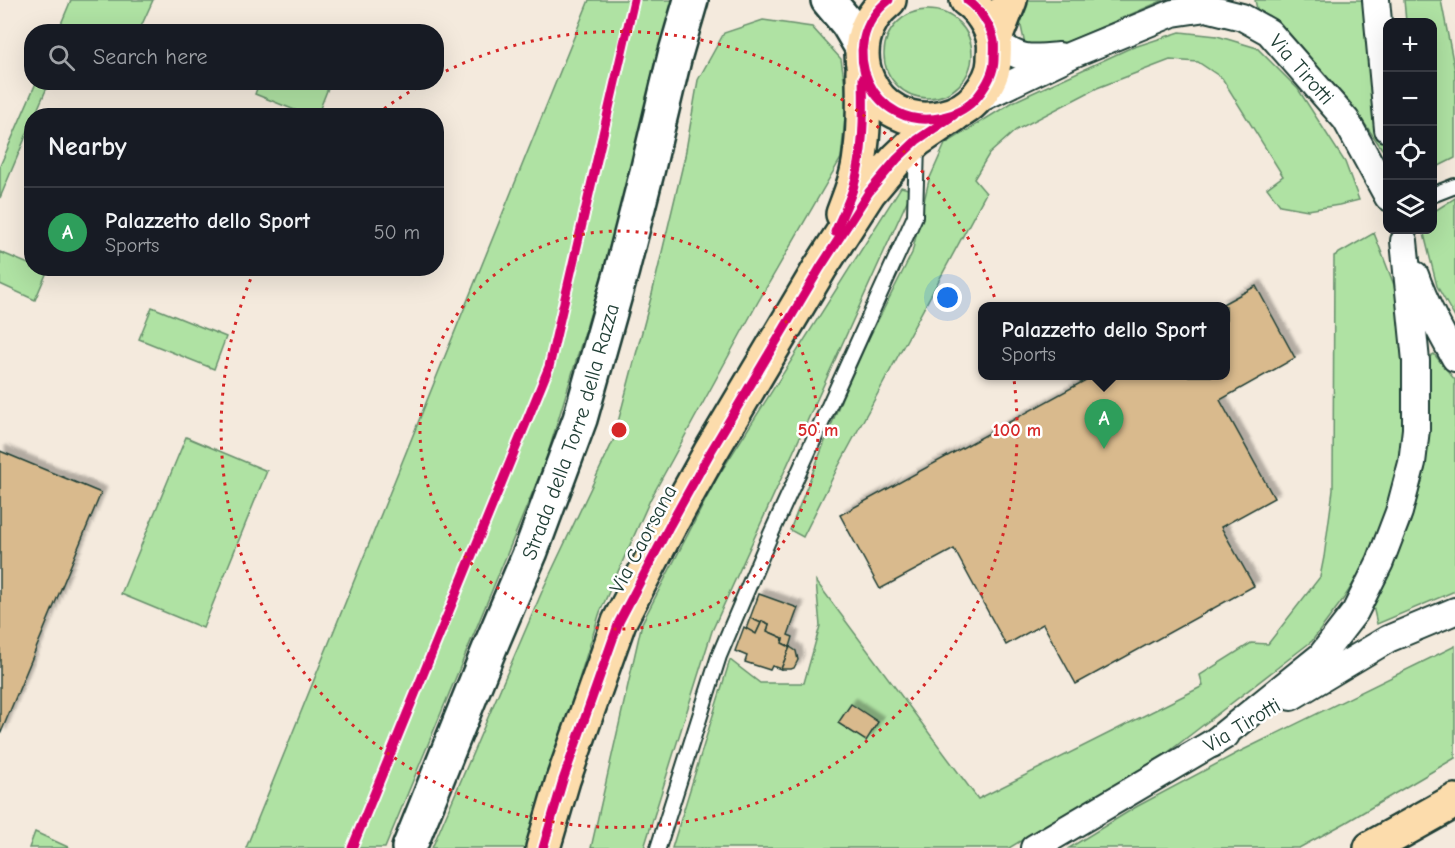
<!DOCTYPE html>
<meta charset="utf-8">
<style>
:root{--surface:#171b24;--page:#242831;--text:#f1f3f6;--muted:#9ea1a6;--line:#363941;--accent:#8c9099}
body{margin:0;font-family:"Comic Neue",sans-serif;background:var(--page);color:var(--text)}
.controls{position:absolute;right:18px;top:18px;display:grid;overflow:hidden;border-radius:12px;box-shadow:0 6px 24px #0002}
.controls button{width:54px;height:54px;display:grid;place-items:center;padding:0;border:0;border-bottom:2px solid var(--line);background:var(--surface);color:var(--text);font:30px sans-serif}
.you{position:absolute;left:948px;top:298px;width:21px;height:21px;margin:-15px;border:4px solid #fff;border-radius:50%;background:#1a73e8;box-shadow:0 0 0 9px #1a73e833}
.badge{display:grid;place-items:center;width:39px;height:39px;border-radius:50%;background:var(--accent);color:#fff;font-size:20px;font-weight:700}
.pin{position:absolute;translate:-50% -50px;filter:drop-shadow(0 2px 3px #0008)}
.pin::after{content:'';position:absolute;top:32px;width:21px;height:18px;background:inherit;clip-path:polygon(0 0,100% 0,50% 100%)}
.popup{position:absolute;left:978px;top:302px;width:252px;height:78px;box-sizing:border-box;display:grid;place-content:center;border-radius:12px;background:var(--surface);filter:drop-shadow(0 2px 4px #0005);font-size:20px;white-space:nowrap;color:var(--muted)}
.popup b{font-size:22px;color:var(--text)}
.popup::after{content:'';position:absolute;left:50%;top:100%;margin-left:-12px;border:12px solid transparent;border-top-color:var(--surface)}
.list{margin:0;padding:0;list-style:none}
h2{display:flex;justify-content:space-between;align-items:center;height:78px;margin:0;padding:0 24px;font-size:26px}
h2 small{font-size:20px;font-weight:400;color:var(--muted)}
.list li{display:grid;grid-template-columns:39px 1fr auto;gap:18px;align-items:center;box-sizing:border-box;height:90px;padding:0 24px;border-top:2px solid var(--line)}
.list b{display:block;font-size:22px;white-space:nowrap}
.list p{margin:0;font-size:20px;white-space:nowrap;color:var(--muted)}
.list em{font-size:20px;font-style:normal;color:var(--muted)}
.icon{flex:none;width:33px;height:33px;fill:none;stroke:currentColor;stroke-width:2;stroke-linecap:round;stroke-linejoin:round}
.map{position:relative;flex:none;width:1455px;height:848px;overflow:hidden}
.search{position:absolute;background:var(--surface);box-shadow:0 6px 24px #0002;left:24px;top:24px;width:420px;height:66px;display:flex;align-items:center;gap:15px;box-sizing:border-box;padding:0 21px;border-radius:24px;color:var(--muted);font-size:22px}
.panel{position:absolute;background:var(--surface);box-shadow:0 6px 24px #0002;left:24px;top:108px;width:420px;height:168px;border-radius:24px}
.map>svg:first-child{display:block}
.green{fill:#afe2a3;stroke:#67906c;stroke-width:1.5}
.building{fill:#d9ba8d;stroke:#1f3d34;stroke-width:1.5;filter:url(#shadow)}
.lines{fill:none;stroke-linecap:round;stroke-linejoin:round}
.lane-casing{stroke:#1f3d34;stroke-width:18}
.street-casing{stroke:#1f3d34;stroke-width:30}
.secondary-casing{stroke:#1f3d34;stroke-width:38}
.primary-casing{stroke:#1f3d34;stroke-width:38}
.highway-casing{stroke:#1f3d34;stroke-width:38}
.lane{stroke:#fff;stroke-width:14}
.street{stroke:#fff;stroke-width:26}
.secondary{stroke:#fff;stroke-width:33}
.primary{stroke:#fcdcac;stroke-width:33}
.highway{stroke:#fcdcac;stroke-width:33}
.cycleway-casing{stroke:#fff;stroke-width:13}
.cycleway{stroke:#d6006c;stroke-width:9}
.ring{fill:none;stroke:#d62828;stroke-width:3;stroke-dasharray:3 6}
.labels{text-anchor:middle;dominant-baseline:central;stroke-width:5;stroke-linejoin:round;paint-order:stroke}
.street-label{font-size:21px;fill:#1f3d34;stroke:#fff}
.centre{fill:#d62828;stroke:#fff;stroke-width:3}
.ring-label{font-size:18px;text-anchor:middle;font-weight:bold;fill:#d62828;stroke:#fff;stroke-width:5;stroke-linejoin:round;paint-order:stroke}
</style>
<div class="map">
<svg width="1455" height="848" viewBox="0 0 1455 848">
<defs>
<filter id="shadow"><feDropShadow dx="5.5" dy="-5.5" stdDeviation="1.5" flood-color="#0004"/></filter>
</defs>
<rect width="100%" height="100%" fill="#f4eadd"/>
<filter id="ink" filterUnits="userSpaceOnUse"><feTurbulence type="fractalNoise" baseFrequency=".0167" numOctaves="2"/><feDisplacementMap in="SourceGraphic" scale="12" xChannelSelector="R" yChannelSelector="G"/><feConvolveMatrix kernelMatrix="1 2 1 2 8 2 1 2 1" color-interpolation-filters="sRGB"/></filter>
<g filter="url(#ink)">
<g class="green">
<polygon points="71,0 153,0 139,31 90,31 74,25 71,31 58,31"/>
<polygon points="589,0 676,0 623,206 546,460 385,848 246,848"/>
<polygon points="1022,0 1164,0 1060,45 1025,45 1018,12"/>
<polygon points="1255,0 1372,0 1387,131 1387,156 1349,101 1279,28 1257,9"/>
<polygon points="1404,0 1441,0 1455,71 1455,158 1433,169 1432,22 1406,22"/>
<circle cx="928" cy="54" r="44"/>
<polygon points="763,20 812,27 841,59 847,98 841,158 758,302 650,500 600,612 565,724 528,848 432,848 544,587 613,441 652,294 685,156 698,80 724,33"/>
<polygon points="1180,32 1217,36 1257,48 1298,89 1345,162 1359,200 1339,205 1308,210 1280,205 1267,188 1283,176 1222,78 1198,62 1170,60 1097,88 1016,130 989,154 974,179 986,193 837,469 803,537 790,530 842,398 869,338 912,253 929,180 945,144 1013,102 1128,49"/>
<polygon points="36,83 49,83 35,115 32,116 31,124 0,198 0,166"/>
<polygon points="259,83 259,82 330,83 317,116 307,115 255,94"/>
<polygon points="901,187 912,190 712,631 644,848 591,848 642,623 717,478"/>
<polygon points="1455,198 1455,318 1437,286 1423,230 1432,230 1433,212"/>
<polygon points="1374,233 1394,285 1406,360 1402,448 1389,500 1371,555 1344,598 1312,641 1167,753 1009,848 672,848 730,660 760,683 804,683 820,626 816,581 978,799 1203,686 1200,675 1251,643 1268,644 1320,577 1324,557 1333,490 1334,256"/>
<polygon points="0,252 31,265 32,268 39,269 47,272 35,300 0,284"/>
<polygon points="152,307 226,337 214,369 139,339"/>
<polygon points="1434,354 1455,380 1455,591 1377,624 1373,606 1410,524 1425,469 1429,416 1427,358"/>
<polygon points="186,437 267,471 203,628 121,594"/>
<polygon points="1455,646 1455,758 1345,823 1299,848 1069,848 1136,807 1239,752"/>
<polygon points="35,832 70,848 29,848"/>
</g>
<g class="building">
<polygon points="1256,286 1295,358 1220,400 1274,498 1221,527 1254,586 1076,684 1043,624 1006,645 954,549 880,589 840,515 1093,376 1226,376 1226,306 1219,306"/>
<polygon points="0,451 101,493 0,735"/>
<polygon points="759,594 798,608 788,635 793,637 790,647 782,643 783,638 767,631 769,624 762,621 761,623 750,618"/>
<polygon points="750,618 761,623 756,634 746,629"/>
<polygon points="762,621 769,624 767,631 783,638 782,643 790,647 781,669 772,666 770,670 745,662 747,656 735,651 744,627 756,634"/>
<polygon points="790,647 796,651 798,660 794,668 791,669 781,669"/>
<polygon points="851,704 878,722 866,741 838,723"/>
</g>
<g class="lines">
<defs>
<g id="lane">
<polyline points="1432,195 1455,186"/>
<polyline points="658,848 719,656 770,536 915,216 917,145"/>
</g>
<g id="street">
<polyline points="1376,0 1388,129"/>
<path d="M994 41C1021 60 1027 59 1059 56"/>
<path id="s1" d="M973 102 1071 55 1173 13 1206 8 1242 17 1269 32 1346 120 1388 197"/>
<path d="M1415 275C1425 304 1440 331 1455 358"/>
<polyline points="1291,697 1388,639 1455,611"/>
<polyline points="1212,744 1321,656 1355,612 1380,562 1399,512 1412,463 1416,429 1416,361 1404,241"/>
<polyline points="1034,848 1226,735"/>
</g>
<g id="secondary">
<polyline points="828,0 848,24 861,46"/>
<path id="s2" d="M409 848 491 645 531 551 580 419 622 270 647 172 675 55 691 0"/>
</g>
<g id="primary">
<path d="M889 0C832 45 873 134 943 117 957 114 969 107 978 96 986 86 994 73 994 60 994 54 995 47 994 41 991 26 980 9 967 0"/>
<polyline points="994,41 1010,0"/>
<path d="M843 214C850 195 858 176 860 155 865 127 863 99 863 71"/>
<polyline points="543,848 563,780 619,622 670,525 710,453 820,268 869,192 897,159 917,140 954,115"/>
</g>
<polyline id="highway" points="1371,848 1455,801"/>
</defs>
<use href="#lane" class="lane-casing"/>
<use href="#street" class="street-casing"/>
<use href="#secondary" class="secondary-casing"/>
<use href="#primary" class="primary-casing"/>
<use href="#highway" class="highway-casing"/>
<use href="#lane" class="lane"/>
<use href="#street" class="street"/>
<use href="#secondary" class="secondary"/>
<use href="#primary" class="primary"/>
<use href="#highway" class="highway"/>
<defs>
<g id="cycleway">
<path d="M889 0C832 45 873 134 943 117 957 114 969 107 978 96 986 86 994 73 994 60 994 54 995 47 994 41 991 26 980 9 967 0"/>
<path d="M835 232C841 218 848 204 853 189 864 153 864 115 863 78"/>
<polyline points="352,848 549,367 634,0"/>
<polyline points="543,848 563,780 619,622 670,525 710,453 820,268 869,192 897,159 917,140 954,115"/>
</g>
</defs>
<use href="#cycleway" class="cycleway-casing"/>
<use href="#cycleway" class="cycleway"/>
</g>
</g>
<g class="ring">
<circle cx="619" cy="430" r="199"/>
<path d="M377 114A398 398 0 0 1 423 84M438 75A398 398 0 1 1 254 271"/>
</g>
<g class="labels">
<g class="street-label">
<text stroke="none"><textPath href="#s1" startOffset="370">Via Tirotti</textPath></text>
<text stroke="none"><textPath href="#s2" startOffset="447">Strada della Torre della Razza</textPath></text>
<text transform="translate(643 539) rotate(-62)">Via Caorsana</text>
<text transform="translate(1242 725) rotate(-31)">Via Tirotti</text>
</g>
</g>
<circle cx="619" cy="430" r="9" class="centre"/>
<g class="ring-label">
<text x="818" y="436">50 m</text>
<text x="1017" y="436">100 m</text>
</g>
</svg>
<div class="controls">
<button>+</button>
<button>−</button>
<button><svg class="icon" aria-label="locate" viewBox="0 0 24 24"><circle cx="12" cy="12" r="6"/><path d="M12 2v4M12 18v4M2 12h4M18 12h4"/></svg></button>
<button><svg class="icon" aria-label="layers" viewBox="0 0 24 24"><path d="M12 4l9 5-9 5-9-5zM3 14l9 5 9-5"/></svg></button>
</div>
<div class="you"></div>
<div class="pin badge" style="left:1104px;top:449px;background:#2e9e5b">A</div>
<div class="popup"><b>Palazzetto dello Sport</b>Sports</div>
<div class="search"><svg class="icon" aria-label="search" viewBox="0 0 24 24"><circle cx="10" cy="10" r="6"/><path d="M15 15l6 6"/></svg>Search here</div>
<section class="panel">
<h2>Nearby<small></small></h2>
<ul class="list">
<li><span class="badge" style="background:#2e9e5b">A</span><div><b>Palazzetto dello Sport</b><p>Sports</p></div><em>50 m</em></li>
</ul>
</section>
</div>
